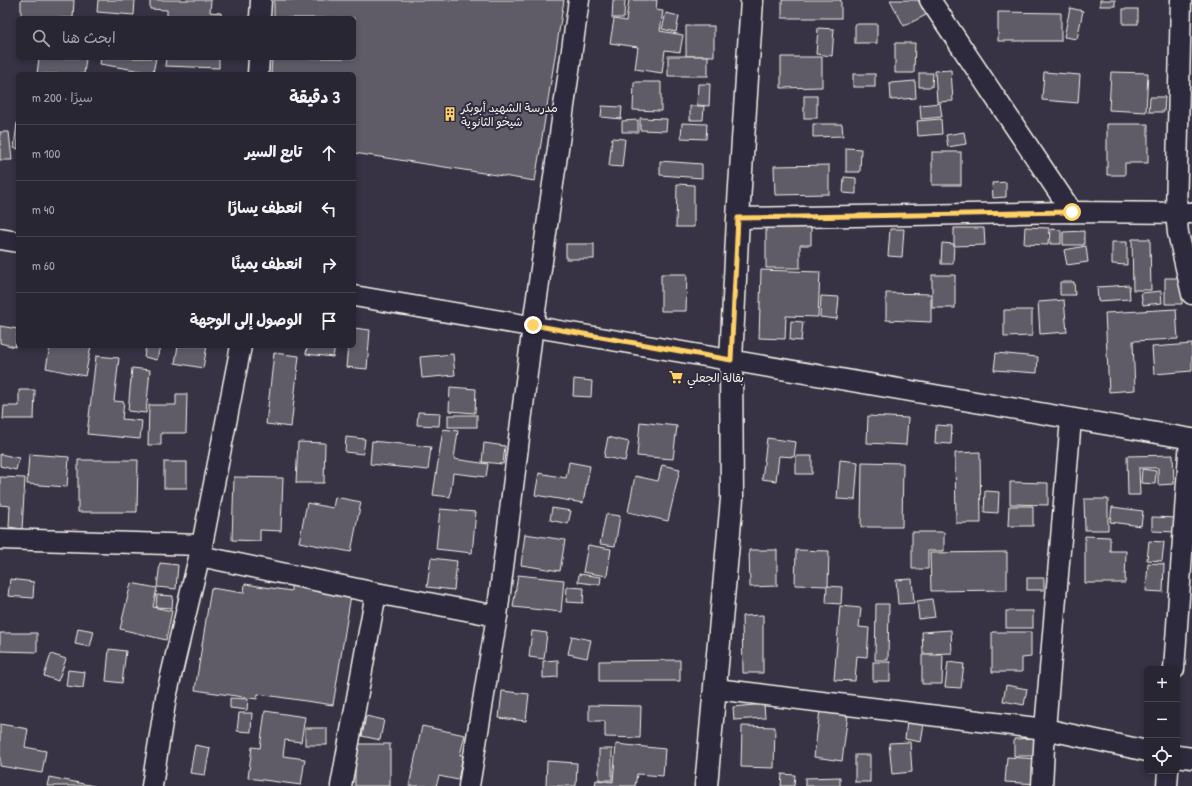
<!DOCTYPE html>
<html lang="ar">
<meta charset="utf-8">
<style>
:root{--surface:#292633;--page:#312e3b;--text:#f1f3f6;--muted:#a5a5ac;--line:#45434e}
body{margin:0;font-family:"Patrick Hand","Playpen Sans Arabic",sans-serif;background:var(--page);color:var(--text);direction:rtl}
.controls{position:absolute;right:12px;bottom:12px;display:grid;overflow:hidden;border-radius:6px;box-shadow:0 2px 6px #0003}
.controls button{width:36px;height:36px;display:grid;place-items:center;padding:0;border:0;border-bottom:1px solid var(--line);background:var(--surface);color:var(--text);font:20px sans-serif}
.stop{position:absolute;width:12px;height:12px;margin:-9px;border:3px solid #ffd166;border-radius:50%;background:#fff}
.stop.end{background:#ffd166;border-color:#fff;box-shadow:0 1px 4px #0008}
.list{margin:0;padding:0;list-style:none}
h2{display:flex;justify-content:space-between;align-items:center;height:52px;margin:0;padding:0 16px;font-size:17px}
h2 small{font-size:13px;font-weight:400;color:var(--muted)}
.list li{display:grid;grid-template-columns:26px 1fr auto;gap:12px;align-items:center;box-sizing:border-box;height:56px;padding:0 16px;border-top:1px solid var(--line)}
.list b{display:block;font-size:15px;white-space:nowrap}
.list em{font-size:13px;font-style:normal;color:var(--muted)}
.icon{flex:none;width:22px;height:22px;fill:none;stroke:currentColor;stroke-width:2;stroke-linecap:round;stroke-linejoin:round}
.map{position:relative;flex:none;width:1192px;height:786px;overflow:hidden;direction:ltr}
.search{position:absolute;background:var(--surface);box-shadow:0 2px 6px #0003;left:16px;top:16px;width:340px;height:44px;display:flex;align-items:center;gap:10px;box-sizing:border-box;padding:0 14px;border-radius:6px;color:var(--muted);font-size:15px}
.panel{position:absolute;background:var(--surface);box-shadow:0 2px 6px #0003;left:16px;top:72px;width:340px;height:276px;border-radius:6px;direction:rtl}
.map>svg:first-child{display:block}
.building{fill:#5f5c67;stroke:#f4f1e8}
.lines{fill:none;stroke-linecap:round;stroke-linejoin:round}
.minor-casing{stroke:#f4f1e8;stroke-width:23}
.tertiary-casing{stroke:#f4f1e8;stroke-width:25}
.minor{stroke:#2f2a3d;stroke-width:20}
.tertiary{stroke:#2f2a3d;stroke-width:22}
.route{stroke:#ffd166;stroke-width:5}
.labels{text-anchor:middle;dominant-baseline:central;stroke-width:4;stroke-linejoin:round;paint-order:stroke}
.poi-label{font-size:12px;fill:#f4f1e8;stroke:#2f2a3d;text-anchor:start}
</style>
<div class="map">
<svg width="1192" height="786" viewBox="0 0 1192 786">
<rect width="100%" height="100%" fill="#373244"/>
<filter id="ink" filterUnits="userSpaceOnUse"><feTurbulence type="fractalNoise" baseFrequency=".025" numOctaves="2"/><feDisplacementMap in="SourceGraphic" scale="8" xChannelSelector="R" yChannelSelector="G"/><feConvolveMatrix kernelMatrix="1 2 1 2 8 2 1 2 1" color-interpolation-filters="sRGB"/></filter>
<g filter="url(#ink)">
<g class="building">
<polygon points="21,0 74,0 73,18 21,18"/>
<polygon points="98,0 135,0 134,15 97,12"/>
<polygon points="150,0 211,0 210,12 221,13 221,18 167,18 167,10 150,9"/>
<polygon points="274,0 564,0 535,181 354,153 354,74 271,74 272,58 354,58 354,18 274,18"/>
<polygon points="613,0 625,0 624,18 612,18"/>
<polygon points="629,0 657,0 656,10 663,11 660,31 683,35 680,52 665,50 662,73 635,69 638,47 610,43 614,19 626,21"/>
<rect x="782" y="0" width="59" height="18"/>
<polygon points="890,0 918,0 926,15 904,26"/>
<rect x="1100" y="0" width="15" height="6"/>
<polygon points="1070,8 1083,11 1077,39 1064,37"/>
<rect x="1123" y="9" width="15" height="15"/>
<polygon points="998,12 1061,13 1061,41 998,41"/>
<polygon points="666,13 679,16 676,32 662,29"/>
<rect x="855" y="24" width="22" height="19"/>
<rect x="686" y="26" width="28" height="30"/>
<polygon points="818,28 834,29 832,56 816,54"/>
<polygon points="895,43 915,43 914,73 895,73"/>
<rect x="668" y="56" width="40" height="20"/>
<polygon points="781,57 822,57 822,87 781,88"/>
<polygon points="39,58 86,58 84,74 37,74"/>
<polygon points="101,58 156,58 153,73 100,64"/>
<polygon points="166,58 219,58 219,68 165,66"/>
<polygon points="951,70 953,101 937,102 935,71"/>
<polygon points="1044,72 1080,75 1078,103 1042,100"/>
<polygon points="1111,72 1148,73 1146,112 1109,110"/>
<polygon points="919,73 933,73 932,87 919,87"/>
<rect x="853" y="74" width="22" height="13"/>
<polygon points="915,81 916,98 891,100 890,83"/>
<polygon points="634,82 661,82 661,111 633,110"/>
<polygon points="698,84 710,84 709,106 697,105"/>
<rect x="804" y="96" width="13" height="22"/>
<polygon points="1150,97 1165,97 1164,112 1149,112"/>
<polygon points="940,103 942,117 921,119 920,105"/>
<polygon points="602,106 622,107 621,119 601,117"/>
<polygon points="690,106 704,106 703,120 690,120"/>
<polygon points="640,118 667,119 666,131 640,130"/>
<polygon points="941,119 942,134 918,136 917,121"/>
<polygon points="638,120 638,132 622,132 622,121"/>
<polygon points="17,123 18,123 18,149 14,148"/>
<polygon points="682,123 707,124 706,139 681,138"/>
<polygon points="813,124 842,124 843,136 813,137"/>
<polygon points="1107,124 1148,124 1148,163 1125,163 1125,175 1107,175"/>
<polygon points="0,132 9,132 12,160 0,160"/>
<polygon points="964,132 966,144 948,147 946,135"/>
<polygon points="612,138 625,139 622,167 609,166"/>
<polygon points="846,148 861,149 860,172 846,172"/>
<rect x="932" y="152" width="29" height="33"/>
<polygon points="660,161 702,164 702,178 660,175"/>
<polygon points="829,165 829,194 775,195 774,166"/>
<polygon points="844,177 856,178 856,194 843,193"/>
<polygon points="1006,182 1006,197 993,198 992,183"/>
<polygon points="677,184 694,185 694,227 676,227"/>
<polygon points="766,225 811,225 811,245 800,245 800,268 766,268"/>
<polygon points="1025,227 1049,228 1048,245 1024,244"/>
<polygon points="954,228 984,228 985,245 954,246"/>
<polygon points="890,229 904,229 902,257 888,256"/>
<polygon points="1051,229 1061,230 1061,244 1050,244"/>
<polygon points="1084,231 1084,245 1063,245 1063,232"/>
<polygon points="1132,239 1150,239 1151,290 1133,290"/>
<polygon points="1112,242 1127,242 1127,265 1112,264"/>
<polygon points="942,243 954,244 953,264 941,264"/>
<rect x="566" y="244" width="28" height="15"/>
<polygon points="1086,246 1088,262 1067,265 1064,250"/>
<polygon points="761,270 820,272 818,317 786,316 785,339 759,338"/>
<polygon points="661,274 687,274 686,311 661,311"/>
<rect x="932" y="275" width="23" height="33"/>
<polygon points="1165,278 1183,278 1182,304 1165,304"/>
<polygon points="1060,282 1074,282 1075,295 1060,295"/>
<polygon points="1129,285 1130,299 1098,301 1097,287"/>
<polygon points="1161,291 1162,303 1143,305 1141,293"/>
<polygon points="886,293 931,294 931,322 886,320"/>
<polygon points="821,296 839,297 837,319 820,317"/>
<polygon points="1064,300 1067,332 1040,334 1038,302"/>
<polygon points="1176,309 1178,339 1133,341 1135,390 1109,392 1105,313"/>
<polygon points="1004,310 1032,310 1032,336 1004,337"/>
<polygon points="791,321 803,322 801,341 790,340"/>
<polygon points="0,326 18,329 15,347 0,343"/>
<polygon points="354,328 370,330 367,369 346,367 348,346 354,346"/>
<polygon points="1192,344 1192,371 1154,374 1152,347"/>
<polygon points="50,346 91,346 85,376 46,368"/>
<polygon points="146,346 160,346 157,360 144,357"/>
<polygon points="178,346 207,346 203,368 175,363"/>
<polygon points="307,346 335,346 333,357 306,354"/>
<polygon points="274,353 299,356 291,427 266,424"/>
<polygon points="996,353 1038,357 1037,373 994,370"/>
<polygon points="453,354 455,375 422,378 420,357"/>
<polygon points="96,356 119,358 114,401 124,402 122,419 142,421 140,439 87,434"/>
<polygon points="132,368 150,370 146,413 128,411"/>
<polygon points="574,379 592,381 591,397 573,396"/>
<polygon points="450,387 476,389 475,413 449,411"/>
<polygon points="19,390 35,390 34,419 3,419 4,406 19,406"/>
<polygon points="176,394 187,394 186,433 161,433 161,445 148,445 149,405 176,405"/>
<polygon points="418,412 440,413 439,426 417,425"/>
<rect x="448" y="415" width="29" height="12"/>
<polygon points="868,416 908,418 906,445 867,443"/>
<polygon points="640,422 677,426 673,459 637,456"/>
<polygon points="936,425 952,426 951,444 935,443"/>
<polygon points="443,429 458,431 454,459 488,464 486,477 453,473 450,497 433,495"/>
<polygon points="346,437 365,439 363,454 345,452"/>
<polygon points="608,437 629,442 625,461 604,457"/>
<polygon points="767,438 796,442 794,457 779,456 776,481 762,479"/>
<polygon points="372,441 431,447 428,470 370,464"/>
<polygon points="298,442 325,443 324,483 296,483"/>
<polygon points="484,443 505,446 503,464 482,462"/>
<polygon points="980,452 981,523 956,523 955,453"/>
<polygon points="0,454 19,458 16,470 0,466"/>
<polygon points="29,454 69,457 67,487 27,484"/>
<polygon points="1173,455 1174,484 1158,485 1158,468 1139,468 1140,495 1128,495 1127,456"/>
<rect x="796" y="456" width="16" height="18"/>
<polygon points="78,460 138,460 137,512 78,512"/>
<polygon points="840,460 858,462 855,500 837,499"/>
<rect x="164" y="462" width="23" height="26"/>
<polygon points="569,462 590,466 583,503 535,495 539,473 566,478"/>
<polygon points="862,462 903,463 902,527 861,527"/>
<polygon points="662,465 680,469 668,521 628,512 635,476 658,481"/>
<polygon points="1142,469 1156,471 1155,484 1141,483"/>
<polygon points="0,477 25,478 22,529 9,527 10,506 0,505"/>
<polygon points="234,477 283,478 281,531 260,530 260,541 232,540"/>
<polygon points="1010,482 1048,483 1048,505 1010,504"/>
<polygon points="985,491 999,492 998,513 984,512"/>
<polygon points="335,497 361,502 351,552 299,542 307,503 333,508"/>
<polygon points="1084,499 1108,499 1108,530 1085,530"/>
<polygon points="1009,506 1033,506 1033,526 1008,526"/>
<polygon points="1112,507 1143,511 1141,526 1110,522"/>
<polygon points="552,508 571,511 568,524 550,520"/>
<polygon points="440,509 476,512 472,553 436,549"/>
<polygon points="606,514 620,516 615,546 600,544"/>
<polygon points="1152,517 1177,518 1176,532 1152,531"/>
<polygon points="912,532 944,532 944,551 928,551 928,569 912,569"/>
<polygon points="525,534 565,540 560,571 521,565"/>
<polygon points="1085,536 1110,537 1110,551 1126,551 1125,583 1085,583"/>
<polygon points="1149,541 1164,542 1162,561 1147,560"/>
<polygon points="588,545 611,549 607,576 583,572"/>
<polygon points="749,550 777,550 777,586 750,587"/>
<polygon points="796,550 829,551 828,586 795,585"/>
<polygon points="1007,552 1007,590 931,591 930,553"/>
<polygon points="431,558 457,561 454,590 427,587"/>
<polygon points="160,563 178,565 176,589 157,587"/>
<polygon points="1148,563 1164,564 1163,592 1146,591"/>
<polygon points="579,574 601,577 600,585 578,582"/>
<polygon points="518,575 564,580 561,612 513,607"/>
<rect x="1027" y="578" width="17" height="12"/>
<polygon points="10,579 34,582 33,598 8,596"/>
<polygon points="912,579 914,603 898,604 896,580"/>
<polygon points="131,583 157,588 153,607 172,611 166,640 120,629"/>
<polygon points="245,584 291,591 291,585 351,595 333,705 258,694 257,699 195,690 211,588 244,593"/>
<polygon points="827,586 842,587 841,604 826,603"/>
<polygon points="567,587 584,588 583,603 566,602"/>
<polygon points="157,595 173,596 172,608 156,607"/>
<polygon points="932,599 935,617 919,619 917,601"/>
<polygon points="876,604 889,604 888,660 875,660"/>
<polygon points="840,606 861,608 859,627 869,628 867,657 857,656 855,681 834,680"/>
<rect x="1006" y="611" width="27" height="17"/>
<polygon points="763,615 763,673 743,673 742,616"/>
<polygon points="78,628 94,631 90,647 75,644"/>
<polygon points="951,630 952,653 923,654 922,632"/>
<polygon points="532,631 547,633 544,659 529,657"/>
<polygon points="992,632 1031,632 1031,657 1022,658 1022,672 992,672"/>
<polygon points="0,633 37,633 37,652 0,651"/>
<polygon points="572,636 591,640 587,658 568,654"/>
<polygon points="109,649 126,651 122,683 106,681"/>
<polygon points="51,654 66,659 58,681 44,676"/>
<polygon points="922,655 943,655 942,684 922,684"/>
<polygon points="558,660 558,677 543,678 543,661"/>
<polygon points="680,660 680,681 599,681 599,661"/>
<rect x="873" y="662" width="17" height="19"/>
<polygon points="948,662 964,664 961,688 945,687"/>
<polygon points="68,670 85,672 83,688 66,686"/>
<polygon points="1006,685 1027,689 1024,705 1003,701"/>
<polygon points="502,691 529,694 526,721 499,718"/>
<polygon points="230,698 248,699 247,710 230,708"/>
<polygon points="764,704 765,718 734,720 733,707"/>
<polygon points="589,705 641,706 640,738 605,737 605,721 589,721"/>
<polygon points="820,710 848,714 842,761 814,757"/>
<polygon points="265,711 305,717 301,742 285,740 283,756 305,759 301,785 248,778 252,747 260,748"/>
<polygon points="239,713 252,713 251,732 237,731"/>
<polygon points="366,716 384,720 380,740 362,736"/>
<polygon points="907,721 924,723 921,742 905,739"/>
<polygon points="0,724 28,729 25,747 46,751 42,773 0,766"/>
<polygon points="422,726 465,735 460,755 463,755 458,780 439,776 436,786 409,786"/>
<polygon points="742,726 775,727 774,768 741,767"/>
<rect x="305" y="728" width="22" height="17"/>
<polygon points="1036,738 1036,756 1014,756 1014,739"/>
<polygon points="910,742 912,772 892,774 889,743"/>
<rect x="355" y="744" width="35" height="42"/>
<polygon points="616,744 665,749 663,776 637,774 635,786 595,786 596,780 613,782"/>
<polygon points="195,745 210,748 205,775 190,773"/>
<rect x="599" y="749" width="13" height="31"/>
<rect x="855" y="755" width="15" height="27"/>
<polygon points="1007,757 1039,759 1037,784 1005,782"/>
<polygon points="547,761 577,763 576,786 546,786"/>
<polygon points="782,774 795,775 794,786 781,786"/>
<polygon points="49,777 94,786 47,786"/>
<polygon points="840,777 840,786 805,786 805,778"/>
</g>
<g class="lines">
<defs>
<g id="minor">
<polyline points="930,0 1072,212"/>
<polyline points="1181,0 1176,213 1178,233 1192,294"/>
<polyline points="260,18 261,0"/>
<polyline points="258,74 259,58"/>
<polyline points="738,218 1072,212 1192,213"/>
<polyline points="0,239 18,242"/>
<polyline points="354,296 1192,439"/>
<polyline points="0,539 202,545"/>
<polyline points="200,556 376,593 497,616"/>
<polyline points="1174,669 1190,439"/>
<polyline points="716,689 1045,729 1147,751"/>
<polyline points="1177,756 1192,758"/>
<polyline points="152,786 166,697 202,545 241,346"/>
<polyline points="341,786 376,593"/>
<polyline points="469,786 497,616 533,325 579,0"/>
<polyline points="1042,786 1045,729 1071,419"/>
<polyline points="1167,786 1168,771"/>
</g>
<polyline id="tertiary" points="706,786 732,499 731,360 738,218 752,0"/>
</defs>
<use href="#minor" class="minor-casing"/>
<use href="#tertiary" class="tertiary-casing"/>
<use href="#minor" class="minor"/>
<use href="#tertiary" class="tertiary"/>
</g>
</g>
<g class="lines" filter="url(#ink)">
<polyline class="route" points="533,325 731,360 738,218 1072,212"/>
</g>
<defs>
<symbol id="building-bare" viewBox="-9 -9 18 18"><path d="M-4-6H4V6H1V3H-1V6H-4ZM-2.5-4.3h1.7v1.8h-1.7ZM.8-4.3h1.7v1.8H.8ZM-2.5-1h1.7V.8h-1.7ZM.8-1h1.7V.8H.8Z" fill="#ffd166" stroke="#2f2a3d" stroke-width="2.5" paint-order="stroke"/></symbol>
<symbol id="supermarket-bare" viewBox="-9 -9 18 18"><path d="M-6-5.5h2.5l.6 2H6L4.5 2H-2.5L-4.4-4H-6ZM-1.5 3.2a1.3 1.3 0 1 0 .1 0ZM3 3.2a1.3 1.3 0 1 0 .1 0Z" fill="#ffd166" stroke="#2f2a3d" stroke-width="2.5" paint-order="stroke"/></symbol>
</defs>
<g fill-rule="evenodd">
<use href="#building-bare" x="440" y="104" width="20" height="20"/>
<use href="#supermarket-bare" x="666" y="367" width="20" height="20"/>
</g>
<g class="labels">
<g class="poi-label">
<text x="461" y="107">مدرسة الشهيد أبوبكر<tspan x="461" dy="14">شيخو الثانوية</tspan></text>
<text x="687" y="377">بقالة الجعلي</text>
</g>
</g>
</svg>
<div class="controls">
<button>+</button>
<button>−</button>
<button><svg class="icon" aria-label="locate" viewBox="0 0 24 24"><circle cx="12" cy="12" r="6"/><path d="M12 2v4M12 18v4M2 12h4M18 12h4"/></svg></button>
</div>
<div class="stop" style="left:1072px;top:212px"></div>
<div class="stop end" style="left:533px;top:325px"></div>
<div class="search"><svg class="icon" aria-label="search" viewBox="0 0 24 24"><circle cx="10" cy="10" r="6"/><path d="M15 15l6 6"/></svg>ابحث هنا</div>
<section class="panel">
<h2>3 دقيقة<small>سيرًا · 200 m</small></h2>
<ul class="list">
<li><svg class="icon" aria-label="ahead" viewBox="0 0 24 24"><path d="M12 20V5M6 11l6-6 6 6"/></svg><div><b>تابع السير</b></div><em>100 m</em></li>
<li><svg class="icon" aria-label="left" viewBox="0 0 24 24"><path d="M17 20v-9H6M10 6l-5 5 5 5"/></svg><div><b>انعطف يسارًا</b></div><em>40 m</em></li>
<li><svg class="icon" aria-label="right" viewBox="0 0 24 24"><path d="M7 20v-9h11M14 6l5 5-5 5"/></svg><div><b>انعطف يمينًا</b></div><em>60 m</em></li>
<li><svg class="icon" aria-label="arrive" viewBox="0 0 24 24"><path d="M6 21V4h12l-3 4 3 4H6"/></svg><div><b>الوصول إلى الوجهة</b></div></li>
</ul>
</section>
</div>
